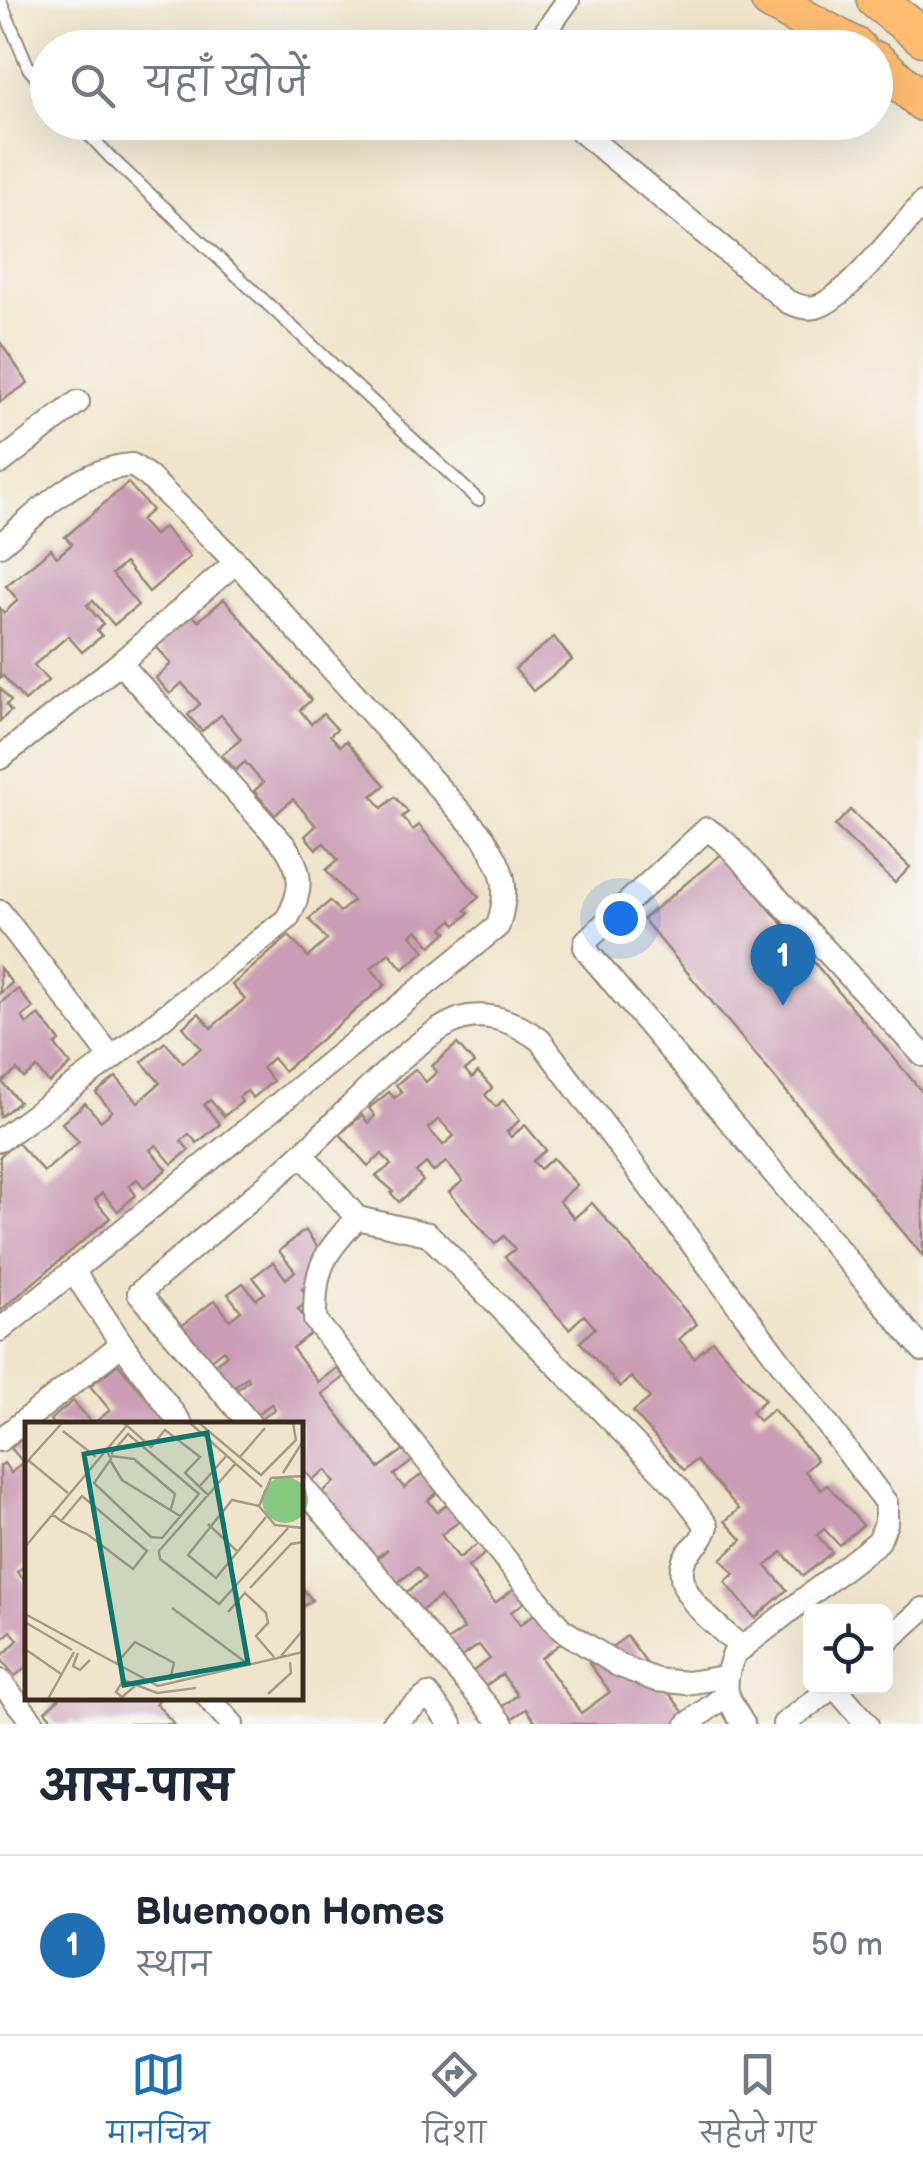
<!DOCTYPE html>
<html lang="hi">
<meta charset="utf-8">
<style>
:root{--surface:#fff;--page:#f2f2f3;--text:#1f2937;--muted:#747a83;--line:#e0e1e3;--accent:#1f6fb2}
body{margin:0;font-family:"Balsamiq Sans","Playpen Sans Deva",sans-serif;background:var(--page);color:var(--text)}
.controls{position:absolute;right:30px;bottom:30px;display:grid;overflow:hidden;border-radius:15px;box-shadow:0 10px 40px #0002}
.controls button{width:90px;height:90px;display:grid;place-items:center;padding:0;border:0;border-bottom:2px solid var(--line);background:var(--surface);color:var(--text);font:50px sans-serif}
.you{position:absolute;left:620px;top:918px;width:35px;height:35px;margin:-25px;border:8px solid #fff;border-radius:50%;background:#1a73e8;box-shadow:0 0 0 15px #1a73e833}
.badge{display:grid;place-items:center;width:65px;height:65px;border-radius:50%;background:var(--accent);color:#fff;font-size:32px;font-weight:700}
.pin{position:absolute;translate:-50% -82px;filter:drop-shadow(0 2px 5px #0008)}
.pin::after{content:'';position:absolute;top:52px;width:35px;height:30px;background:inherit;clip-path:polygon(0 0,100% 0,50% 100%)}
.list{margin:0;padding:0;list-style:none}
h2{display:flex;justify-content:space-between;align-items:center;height:130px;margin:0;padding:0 40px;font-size:42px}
h2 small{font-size:32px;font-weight:400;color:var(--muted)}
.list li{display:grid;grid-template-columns:65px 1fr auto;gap:30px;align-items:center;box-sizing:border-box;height:180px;padding:0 40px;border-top:2px solid var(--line)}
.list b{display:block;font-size:38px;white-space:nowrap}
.list p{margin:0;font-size:32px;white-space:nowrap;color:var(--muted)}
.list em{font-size:32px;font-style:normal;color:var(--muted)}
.icon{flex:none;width:55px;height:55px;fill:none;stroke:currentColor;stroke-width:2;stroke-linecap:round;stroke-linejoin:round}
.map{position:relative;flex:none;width:923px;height:1724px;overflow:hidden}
.search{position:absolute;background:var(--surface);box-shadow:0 10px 40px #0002;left:30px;right:30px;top:30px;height:110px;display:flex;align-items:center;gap:25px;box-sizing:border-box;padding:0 35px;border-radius:55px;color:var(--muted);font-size:38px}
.sheet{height:310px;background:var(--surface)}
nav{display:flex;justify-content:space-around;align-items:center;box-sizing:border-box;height:140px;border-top:2px solid var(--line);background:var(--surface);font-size:28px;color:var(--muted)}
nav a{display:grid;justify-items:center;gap:5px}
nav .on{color:var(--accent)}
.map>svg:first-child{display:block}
.building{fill:#ca9cb5;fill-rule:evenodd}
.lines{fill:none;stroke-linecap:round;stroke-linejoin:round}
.service-casing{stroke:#968875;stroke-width:15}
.minor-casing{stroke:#968875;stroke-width:26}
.trunk-casing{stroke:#968875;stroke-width:41}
.service{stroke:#fff;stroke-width:11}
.minor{stroke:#fff;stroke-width:22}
.trunk{stroke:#fdbc6f;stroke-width:38}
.inset-road{fill:none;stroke:#a89a86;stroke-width:2.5}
.view{fill:#0f766e;fill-opacity:0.15;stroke:#0f766e;stroke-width:5}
.inset-edge{fill:none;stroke:#3b2a1e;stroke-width:5}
</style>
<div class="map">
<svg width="923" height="1724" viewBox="0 0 923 1724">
<rect width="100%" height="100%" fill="#f6f6f2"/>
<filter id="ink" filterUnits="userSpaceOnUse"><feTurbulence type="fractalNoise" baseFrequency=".01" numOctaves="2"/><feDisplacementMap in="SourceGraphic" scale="20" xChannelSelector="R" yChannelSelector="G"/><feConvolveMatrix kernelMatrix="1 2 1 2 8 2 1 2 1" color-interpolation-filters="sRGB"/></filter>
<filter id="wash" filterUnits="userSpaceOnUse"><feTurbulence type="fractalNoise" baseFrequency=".0048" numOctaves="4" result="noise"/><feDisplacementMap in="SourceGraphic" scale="40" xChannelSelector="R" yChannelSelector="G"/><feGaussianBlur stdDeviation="2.25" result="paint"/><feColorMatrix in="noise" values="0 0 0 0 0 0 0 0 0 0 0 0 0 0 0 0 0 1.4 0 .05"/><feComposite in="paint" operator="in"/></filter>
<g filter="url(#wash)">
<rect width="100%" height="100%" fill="#f0e5cc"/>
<g id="blocks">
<g class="building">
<polygon points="0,342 28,383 0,402"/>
<polygon points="128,483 152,510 140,520 154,535 164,527 190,557 149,592 125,563 112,574 138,605 114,625 93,601 87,605 103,624 97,630 102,636 82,652 68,636 34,665 48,681 25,701 3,676 0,678 0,608 4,613 18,600 6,586 51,549 57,557 72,544 65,537"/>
<polygon points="224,599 311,700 300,710 311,724 323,714 337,729 330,735 340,746 346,741 385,785 372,796 382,808 395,797 408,812 402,817 413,830 419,825 479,897 465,910 469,913 456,925 452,920 443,928 447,932 431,946 417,930 411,935 425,951 403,969 389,953 371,968 385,985 284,1071 273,1058 262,1068 273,1081 253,1098 247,1091 239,1097 242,1102 224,1116 210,1100 204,1105 220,1124 197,1143 189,1134 181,1141 189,1150 172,1164 156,1145 150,1150 167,1169 144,1188 137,1179 129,1186 136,1195 118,1211 102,1193 95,1200 110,1218 0,1311 0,1156 17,1142 44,1172 79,1142 62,1123 85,1103 101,1121 112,1111 96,1093 116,1077 138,1102 160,1083 142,1062 165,1042 183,1063 201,1048 183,1027 199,1013 211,1028 245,999 232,985 289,936 308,957 327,940 309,919 330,901 340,912 353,901 326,870 338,860 324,843 316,849 305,836 316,826 293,799 275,815 254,791 263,783 245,762 236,770 222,755 241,739 221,715 202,731 188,715 200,704 182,683 170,694 156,678 171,664 154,644 191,613 198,621"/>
<polygon points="554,637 572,660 533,691 515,669"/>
<polygon points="0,688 11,701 6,705 11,711 0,721"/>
<polygon points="850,810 910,867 895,883 835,826"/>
<polygon points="723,853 923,1093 923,1256 643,919"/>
<polygon points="0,968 12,983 0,993"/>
<polygon points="18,989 33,1008 22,1017 27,1024 39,1015 60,1041 55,1045 71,1065 49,1083 37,1068 24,1078 17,1070 2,1082 19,1102 0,1117 0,1003"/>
<path d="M457 1044 474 1063 465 1070 472 1078 478 1072 492 1088 485 1095 496 1107 503 1100 520 1120 507 1132 511 1137 525 1125 546 1150 533 1161 540 1169 553 1158 577 1185 559 1201 574 1218 592 1203 697 1324 679 1339 694 1358 713 1341 765 1400 751 1412 759 1421 773 1409 817 1460 805 1471 821 1490 827 1485 863 1525 839 1545 824 1529 817 1535 832 1552 803 1576 782 1552 766 1566 787 1590 755 1618 725 1582 734 1574 721 1559 742 1540 725 1521 739 1509 696 1460 684 1470 633 1412 650 1398 631 1377 620 1387 580 1342 595 1328 584 1315 569 1329 505 1257 515 1249 504 1236 495 1244 449 1192 463 1181 446 1162 433 1172 426 1163 416 1172 423 1181 399 1202 391 1193 393 1191 376 1176 391 1165 382 1154 368 1166 340 1134 362 1115 368 1123 375 1116 369 1108 389 1092 394 1098 402 1092 396 1085 415 1069 426 1082 437 1072 432 1066ZM439 1119 454 1136 443 1145 428 1128Z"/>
<polygon points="305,1230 332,1266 302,1289 310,1300 298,1309 314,1331 292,1348 318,1382 337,1368 344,1377 322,1394 379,1468 406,1448 414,1460 394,1475 404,1488 430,1468 445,1487 428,1500 437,1512 455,1498 468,1515 441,1535 459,1558 479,1543 486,1553 468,1567 495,1603 519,1585 529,1599 511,1612 520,1625 544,1606 568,1638 541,1658 581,1713 610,1692 589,1663 627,1636 692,1724 537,1724 526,1709 511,1719 502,1707 517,1695 502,1674 481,1689 470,1673 490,1659 479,1645 456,1661 444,1643 464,1629 440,1597 418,1613 404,1594 425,1578 417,1568 392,1587 373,1562 388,1549 368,1563 315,1498 335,1482 326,1470 306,1484 300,1476 300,1424 260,1424 258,1421 275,1409 271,1404 251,1419 231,1394 249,1380 247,1377 228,1391 210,1368 227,1355 223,1350 202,1367 175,1331 215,1300 230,1320 241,1311 228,1294 243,1283 256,1299 265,1293 253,1277 273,1262 286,1279 295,1271 279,1251"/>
<polygon points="118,1364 169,1424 53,1424 50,1420 73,1401 93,1424 110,1410 90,1386"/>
<polygon points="28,1433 28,1563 17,1572 28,1584 28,1666 15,1676 0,1658 18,1640 11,1631 0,1641 0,1466 4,1463 11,1473 23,1462 11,1448"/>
<polygon points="300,1585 312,1600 300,1609"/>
<polygon points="62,1696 163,1696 156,1703 174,1724 76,1724 74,1720 69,1724 56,1724 45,1711"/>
</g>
</g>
</g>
<g filter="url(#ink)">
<use href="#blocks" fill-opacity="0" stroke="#968875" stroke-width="2.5"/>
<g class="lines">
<defs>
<g id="service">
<polyline points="0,0 29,69 48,91"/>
<polyline points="77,122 111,158 478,500"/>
</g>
<g id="minor">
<polyline points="534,48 568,0"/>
<path d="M570 122 788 302C799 306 808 310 819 306 849 295 900 228 923 203"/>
<polyline points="0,463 78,402"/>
<path d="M0 545C40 512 77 469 132 465L148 476 236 562 483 837C505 873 510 886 498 926L0 1330"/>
<polyline points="120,663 236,562"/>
<path d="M0 758 120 663 285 846C303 872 303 891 287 919L112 1058 0 1140"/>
<polyline points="0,912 112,1058"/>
<polyline points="923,1055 726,843 707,829 586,941 585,947 591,956 923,1350"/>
<path d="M302 1154 357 1218 428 1234 679 1489 707 1526C701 1546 692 1545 685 1558 668 1593 721 1628 742 1648"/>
<path d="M357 1218C322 1257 315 1266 315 1320L561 1629 618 1665 656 1680 687 1683 725 1677"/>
<polyline points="73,1271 122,1344 181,1424"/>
<path d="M250 1424 139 1293C194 1246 250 1201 303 1153 340 1120 424 1023 469 1017 496 1013 519 1025 540 1040L886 1503V1523L879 1541 734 1654C721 1688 725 1694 743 1724"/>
<polyline points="0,1440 122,1344"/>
<polyline points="300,1484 502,1724"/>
<polyline points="886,1642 923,1609"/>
<polyline points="0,1681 34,1724"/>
<polyline points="207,1696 232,1724"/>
<polyline points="392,1724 428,1695 451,1724"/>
<polyline points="688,1724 726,1695"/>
<polyline points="784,1724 834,1686 867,1724"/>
</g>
<g id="trunk">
<polyline points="770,0 857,48"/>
<polyline points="876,0 923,37"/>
<polyline points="876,61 923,102"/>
</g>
</defs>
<use href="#service" class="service-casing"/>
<use href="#minor" class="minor-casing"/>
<use href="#trunk" class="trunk-casing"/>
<use href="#service" class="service"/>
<use href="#minor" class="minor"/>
<use href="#trunk" class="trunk"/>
</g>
</g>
<g transform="translate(25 1422)">
<rect width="278" height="278" fill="#f0e5cc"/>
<path d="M237 78a23 23 0 1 1 46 0a23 23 0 1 1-46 0Z" fill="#88c982"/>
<path class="inset-road" d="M99 1 126 25 140 8 175 35 160 51 183 73M165 1 237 65M174 1 236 53 271 18 268 1M38 9 71 35M80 26 86 37 69 61 126 115 137 116 174 72 103 12 86 32M86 34 109 37 150 72 146 87M214 36 240 6M3 38 43 71M85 38 97 58 155 94M211 41 134 129 135 137 194 182 263 106M0 42 37 1M258 51 278 19M278 54 246 56 234 84 250 103 278 106M175 64 202 33M234 84 207 78 163 133 191 156 241 95M27 92 36 99 48 106 62 112 108 147 122 129 57 74 36 99M183 102 213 130M0 125 104 1M225 166 266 122 278 120M147 186 223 242M203 190 220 171 241 191 243 201 231 214 249 235M0 192 133 264 278 230M0 200 47 228M0 227 36 252M53 231 48 244 55 248 65 238M256 234 278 208M91 242 110 220 149 241 145 258M96 257 132 271 171 266M97 260 91 270 97 275 110 264M243 272 266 251 265 240M23 277 49 230"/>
<path class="view" d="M182 11 223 241 99 263 59 32Z"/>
<rect width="278" height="278" class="inset-edge"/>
</g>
</svg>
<div class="controls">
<button><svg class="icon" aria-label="locate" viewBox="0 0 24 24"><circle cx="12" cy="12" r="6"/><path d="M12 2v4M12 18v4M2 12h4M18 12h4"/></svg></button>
</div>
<div class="you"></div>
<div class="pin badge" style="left:783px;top:1006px">1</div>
<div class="search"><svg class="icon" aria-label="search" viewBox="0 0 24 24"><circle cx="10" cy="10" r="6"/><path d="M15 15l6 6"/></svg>यहाँ खोजें</div>
</div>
<section class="sheet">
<h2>आस-पास<small></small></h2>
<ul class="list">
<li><span class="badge">1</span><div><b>Bluemoon Homes</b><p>स्थान</p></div><em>50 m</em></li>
</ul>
</section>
<nav>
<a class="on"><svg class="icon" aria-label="map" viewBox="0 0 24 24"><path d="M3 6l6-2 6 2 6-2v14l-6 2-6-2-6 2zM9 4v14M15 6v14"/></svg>मानचित्र</a>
<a><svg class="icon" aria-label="directions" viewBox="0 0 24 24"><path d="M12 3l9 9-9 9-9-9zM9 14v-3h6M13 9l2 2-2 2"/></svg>दिशा</a>
<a><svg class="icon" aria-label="saved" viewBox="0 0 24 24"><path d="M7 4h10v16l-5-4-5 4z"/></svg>सहेजे गए</a>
</nav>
